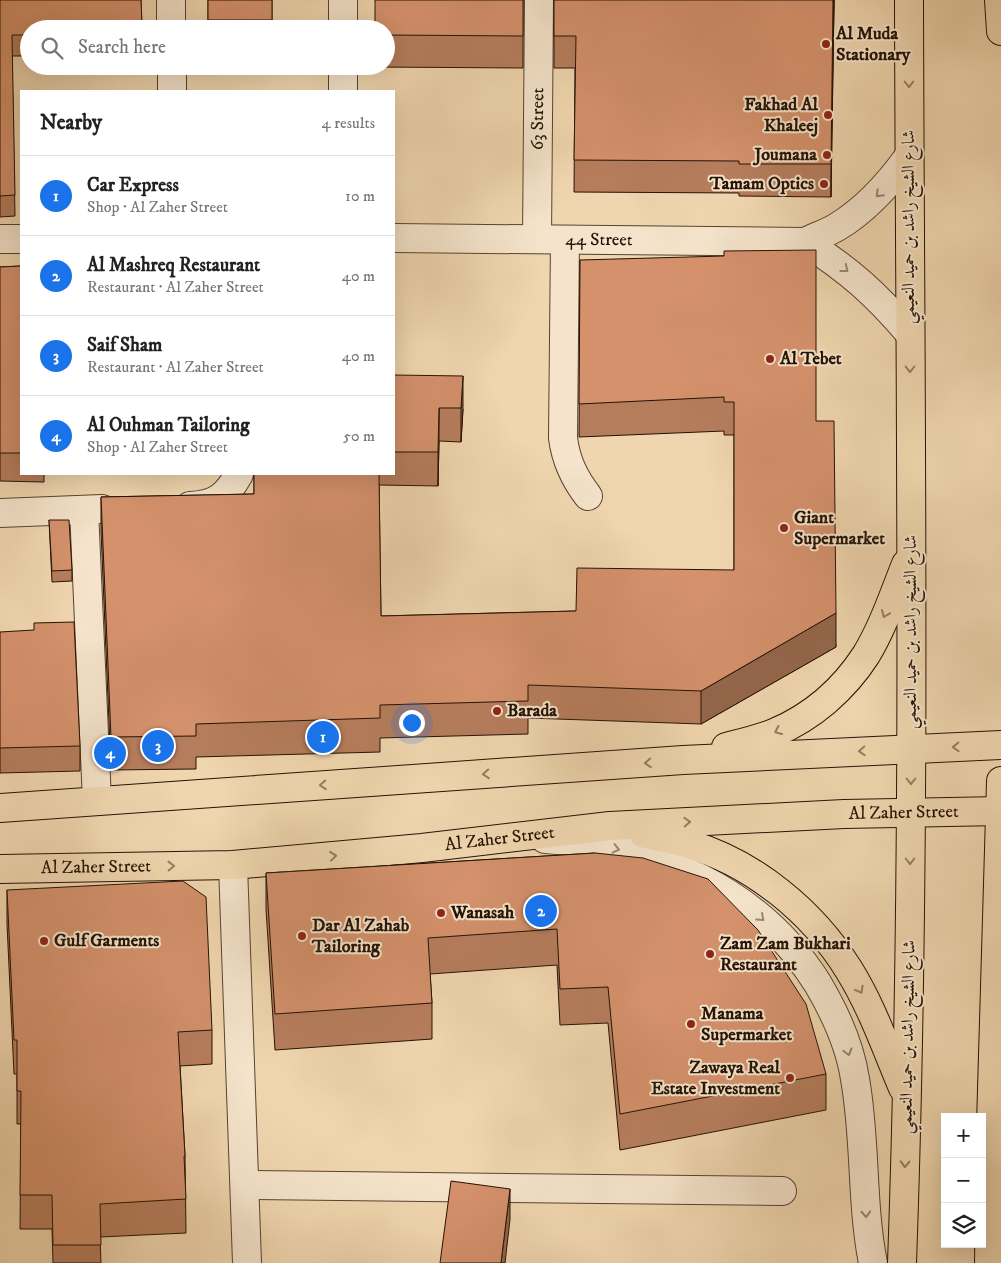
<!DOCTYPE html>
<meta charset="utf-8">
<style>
:root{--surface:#fff;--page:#f2f2f2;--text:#222;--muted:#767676;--line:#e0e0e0;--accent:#1a73e8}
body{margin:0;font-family:"IM FELL DW Pica",Amiri,serif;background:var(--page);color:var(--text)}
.controls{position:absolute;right:15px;bottom:15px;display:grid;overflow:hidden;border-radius:0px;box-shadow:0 5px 20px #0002}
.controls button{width:45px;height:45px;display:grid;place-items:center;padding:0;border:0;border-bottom:1px solid var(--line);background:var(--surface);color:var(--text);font:25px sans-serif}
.you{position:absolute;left:411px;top:722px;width:18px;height:18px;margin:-12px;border:4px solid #fff;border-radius:50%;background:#1a73e8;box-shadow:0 0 0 8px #1a73e833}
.badge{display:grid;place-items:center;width:32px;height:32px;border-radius:50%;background:var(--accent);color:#fff;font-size:16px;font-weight:700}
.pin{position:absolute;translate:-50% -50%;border:2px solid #fff;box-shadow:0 1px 5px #0006}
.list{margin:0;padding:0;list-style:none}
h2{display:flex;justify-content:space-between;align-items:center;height:65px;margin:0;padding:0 20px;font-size:21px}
h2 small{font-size:16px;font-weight:400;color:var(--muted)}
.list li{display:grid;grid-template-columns:32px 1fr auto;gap:15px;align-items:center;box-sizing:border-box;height:80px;padding:0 20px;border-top:1px solid var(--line)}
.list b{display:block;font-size:19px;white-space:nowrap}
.list p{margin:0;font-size:16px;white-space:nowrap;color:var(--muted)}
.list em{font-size:16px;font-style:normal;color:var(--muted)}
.icon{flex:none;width:28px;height:28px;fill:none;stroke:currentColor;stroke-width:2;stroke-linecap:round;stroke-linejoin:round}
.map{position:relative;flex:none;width:1001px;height:1263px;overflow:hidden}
.search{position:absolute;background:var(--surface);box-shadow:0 5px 20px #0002;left:20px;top:20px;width:375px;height:55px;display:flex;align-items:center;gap:12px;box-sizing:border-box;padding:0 18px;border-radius:28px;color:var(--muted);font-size:19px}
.panel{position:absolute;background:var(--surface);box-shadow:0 5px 20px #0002;left:20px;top:90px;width:375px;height:385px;border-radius:0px}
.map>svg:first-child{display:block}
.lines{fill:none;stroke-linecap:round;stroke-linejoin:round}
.minor-casing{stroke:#574330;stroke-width:30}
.major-casing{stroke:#241205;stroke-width:30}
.minor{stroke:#f5e4cb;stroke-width:28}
.major{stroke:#f0d6af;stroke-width:28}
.wall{fill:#b67d5d;stroke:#241205}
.shaded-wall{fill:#94664c;stroke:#241205}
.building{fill:#d4916c;stroke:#241205}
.oneway{stroke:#947e62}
.oneway2{stroke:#978672}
.poi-dot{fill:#8f2418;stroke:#f5e4cb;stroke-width:2}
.labels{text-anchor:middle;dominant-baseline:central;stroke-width:4;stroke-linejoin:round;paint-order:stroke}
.poi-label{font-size:18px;font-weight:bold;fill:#241205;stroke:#f5e4cb;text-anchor:start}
.street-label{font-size:18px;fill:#241205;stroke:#f5e4cb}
</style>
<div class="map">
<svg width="1001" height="1263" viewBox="0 0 1001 1263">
<rect width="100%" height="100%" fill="#f0d6af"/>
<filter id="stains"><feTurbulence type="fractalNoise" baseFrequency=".004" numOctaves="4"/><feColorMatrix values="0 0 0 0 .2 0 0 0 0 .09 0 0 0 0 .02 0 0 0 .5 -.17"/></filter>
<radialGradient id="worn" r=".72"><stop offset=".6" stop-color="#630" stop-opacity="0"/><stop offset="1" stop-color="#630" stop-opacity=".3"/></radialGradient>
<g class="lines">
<defs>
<g id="minor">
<polyline points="171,0 171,29"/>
<polyline points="343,0 343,29"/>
<polyline points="172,66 172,91"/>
<polyline points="343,66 343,91"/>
<path id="s1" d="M394 238 805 242C815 237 827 233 837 227 867 209 889 184 909 156"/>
<polyline points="0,239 21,239"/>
<path id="s2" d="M537 239 539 0"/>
<path d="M565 240 563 438C566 461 574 478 588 496"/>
<path d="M805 242C849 270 876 294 910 334"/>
<path d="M190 506C216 505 227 496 239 474"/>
<polyline points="84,510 97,801"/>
<polyline points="0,513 102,509"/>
<path d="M545 839C655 846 758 888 818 984 835 1013 850 1045 855 1079 866 1140 861 1202 873 1263"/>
<polyline points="233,865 247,1263"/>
<polyline points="245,1185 782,1191"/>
</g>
<g id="major">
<polyline points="999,0 1001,31"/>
<path d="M726 747C742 743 759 739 774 733 812 717 844 689 866 655 883 627 894 594 906 564"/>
<polyline points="0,808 683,760 1001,745"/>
<path d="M643 833C658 837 673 839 688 844 754 863 813 912 849 970 872 1007 886 1048 903 1088"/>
<path id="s3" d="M0 869 233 865 422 848 610 826 844 814 1001 811"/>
<path d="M902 1263C917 842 910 421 909 0"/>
<polyline points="989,1263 991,1124 1001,781"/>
</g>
</defs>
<use href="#minor" class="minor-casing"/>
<use href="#major" class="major-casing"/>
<use href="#minor" class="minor"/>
<use href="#major" class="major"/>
</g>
<g class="wall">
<polygon points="0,0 141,0 142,29 29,29 29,56 12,56 15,216 0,217"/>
<rect x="208" y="0" width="64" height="29"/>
<polygon points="523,0 523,68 375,67 375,66 386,66 386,29"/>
<polygon points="554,0 834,0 831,197 739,196 739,193 574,192 575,68 554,68"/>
<polygon points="580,260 816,421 836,647 701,724 528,718 528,734 380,738 380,752 196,757 196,769 111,770 101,531 101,497 254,494 254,474 394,474 394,375 463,409 461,442 439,441 438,486 379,485 381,616 576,611 734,570 734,435 724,435 724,431 579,437"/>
<polygon points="21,266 21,474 44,474 44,482 0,481 0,267"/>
<polygon points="49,520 72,570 72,581 52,582"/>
<polygon points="0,632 80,746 80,771 0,773"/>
<polygon points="595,853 826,1074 826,1110 620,1150 608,1023 560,1025 557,965 430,974 432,1003 432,1039 275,1050 266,909 266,873"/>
<polygon points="7,890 212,1030 212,1064 180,1066 185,1156 186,1233 100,1237 101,1263 53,1263 52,1229 20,1229 21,1124 17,1124 17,1074 14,1074 7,924"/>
</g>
<g class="shaded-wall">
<polygon points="834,0 831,197 831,164"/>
<polygon points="463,376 463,409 461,442 461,408"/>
<polygon points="439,408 439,441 438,486 438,452"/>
<polygon points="836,613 836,647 701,724 701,691"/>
<polygon points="510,1189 510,1219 505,1263 501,1263"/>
</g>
<g class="building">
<polygon points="0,0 141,0 142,24 66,28 66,29 29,29 29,35 12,35 15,195 0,196"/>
<rect x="208" y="0" width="64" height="20"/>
<polygon points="375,0 523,0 523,36 386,35 386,29 375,29"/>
<polygon points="554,0 833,0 831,164 739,164 739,161 574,160 576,36 554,36"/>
<polygon points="816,250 816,421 834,421 836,613 701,691 528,685 528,701 380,705 380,718 196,724 196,736 111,737 101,497 254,494 254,474 379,474 381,616 576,611 577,568 734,570 734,402 724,402 724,397 579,404 580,260 724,256 724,251"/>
<polygon points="21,266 21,453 0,453 0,267"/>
<polygon points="394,375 463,376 461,408 439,408 438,452 394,452"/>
<polygon points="49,520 69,520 72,570 52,571"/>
<polygon points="74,622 80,746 0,748 0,632 34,630 34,623"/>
<polygon points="595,853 643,858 708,879 758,930 806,1004 826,1074 620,1114 608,987 560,989 557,929 428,938 432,1003 275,1014 266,873"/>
<polygon points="183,881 206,897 212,1030 178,1032 185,1156 184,1156 186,1199 100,1204 101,1245 53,1245 52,1195 20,1195 21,1091 17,1091 17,1040 14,1040 7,890"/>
<polygon points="451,1181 510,1189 501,1263 440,1263"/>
</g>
<defs><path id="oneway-chevron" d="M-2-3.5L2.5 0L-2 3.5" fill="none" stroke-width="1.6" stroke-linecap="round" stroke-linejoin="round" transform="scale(1.25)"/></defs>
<g class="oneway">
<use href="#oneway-chevron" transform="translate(909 84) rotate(90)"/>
<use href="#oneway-chevron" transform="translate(910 369) rotate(90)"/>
<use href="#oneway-chevron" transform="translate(885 614) rotate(113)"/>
<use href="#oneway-chevron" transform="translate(778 731) rotate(155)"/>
<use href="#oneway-chevron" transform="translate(956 747) rotate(178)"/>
<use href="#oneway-chevron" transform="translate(862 751) rotate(177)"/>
<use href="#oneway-chevron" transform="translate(648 763) rotate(176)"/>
<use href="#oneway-chevron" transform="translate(486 774) rotate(176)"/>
<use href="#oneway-chevron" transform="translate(911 781) rotate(90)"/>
<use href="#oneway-chevron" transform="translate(323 785) rotate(176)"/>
<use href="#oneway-chevron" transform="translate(687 822) rotate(-3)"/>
<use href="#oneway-chevron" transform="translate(333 856) rotate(-6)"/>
<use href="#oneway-chevron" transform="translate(910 861) rotate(90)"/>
<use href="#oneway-chevron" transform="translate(171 866) rotate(-1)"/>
<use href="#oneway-chevron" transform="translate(860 990) rotate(61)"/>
<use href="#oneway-chevron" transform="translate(905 1164) rotate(92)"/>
</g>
<g class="oneway2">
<use href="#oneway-chevron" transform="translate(879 194) rotate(135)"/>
<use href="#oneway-chevron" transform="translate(845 269) rotate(38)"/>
<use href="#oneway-chevron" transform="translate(616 849) rotate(13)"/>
<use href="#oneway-chevron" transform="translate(761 918) rotate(42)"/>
<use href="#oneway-chevron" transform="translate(848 1052) rotate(74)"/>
<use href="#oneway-chevron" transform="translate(866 1214) rotate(87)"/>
</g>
<g class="poi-dot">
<circle cx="826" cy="44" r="5"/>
<circle cx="828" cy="115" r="5"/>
<circle cx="827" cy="155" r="5"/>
<circle cx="824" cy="184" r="5"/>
<circle cx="770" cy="359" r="5"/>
<circle cx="784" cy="528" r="5"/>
<circle cx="497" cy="711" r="5"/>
<circle cx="441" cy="913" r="5"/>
<circle cx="302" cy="936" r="5"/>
<circle cx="44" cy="941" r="5"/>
<circle cx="710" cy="954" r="5"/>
<circle cx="691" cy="1024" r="5"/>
<circle cx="790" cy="1078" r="5"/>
</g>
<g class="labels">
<g class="poi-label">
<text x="836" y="34">Al Muda<tspan x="836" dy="21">Stationary</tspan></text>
<text x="818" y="105" text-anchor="end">Fakhad Al<tspan x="818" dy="21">Khaleej</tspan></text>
<text x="817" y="155" text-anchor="end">Joumana</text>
<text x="814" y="184" text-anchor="end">Tamam Optics</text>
<text x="780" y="359">Al Tebet</text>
<text x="794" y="518">Giant<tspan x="794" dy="21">Supermarket</tspan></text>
<text x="507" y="711">Barada</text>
<text x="451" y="913">Wanasah</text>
<text x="312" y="926">Dar Al Zahab<tspan x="312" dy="21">Tailoring</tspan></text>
<text x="54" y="941">Gulf Garments</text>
<text x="720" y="944">Zam Zam Bukhari<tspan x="720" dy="21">Restaurant</tspan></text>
<text x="701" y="1014">Manama<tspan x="701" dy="21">Supermarket</tspan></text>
<text x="780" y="1068" text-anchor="end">Zawaya Real<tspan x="780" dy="21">Estate Investment</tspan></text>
</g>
<g class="street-label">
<text stroke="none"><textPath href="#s2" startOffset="120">63 Street</textPath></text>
<text transform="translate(909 227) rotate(-90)">شارع الشيخ راشد بن حميد النعيمي</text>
<text stroke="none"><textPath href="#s1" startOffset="205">44 Street</textPath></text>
<text transform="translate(911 632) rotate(-90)">شارع الشيخ راشد بن حميد النعيمي</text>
<text stroke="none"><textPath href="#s3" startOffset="906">Al Zaher Street</textPath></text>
<text stroke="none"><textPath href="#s3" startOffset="501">Al Zaher Street</textPath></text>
<text stroke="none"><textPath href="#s3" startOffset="96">Al Zaher Street</textPath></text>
<text transform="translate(908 1037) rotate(-89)">شارع الشيخ راشد بن حميد النعيمي</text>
</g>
</g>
<rect width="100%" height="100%" filter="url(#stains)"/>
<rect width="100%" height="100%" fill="url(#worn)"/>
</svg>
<div class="controls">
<button>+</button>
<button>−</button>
<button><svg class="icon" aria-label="layers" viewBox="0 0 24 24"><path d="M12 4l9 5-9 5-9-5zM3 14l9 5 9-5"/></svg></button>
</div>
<div class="you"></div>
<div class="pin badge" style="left:323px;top:737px">1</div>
<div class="pin badge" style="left:541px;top:911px">2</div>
<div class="pin badge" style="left:158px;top:746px">3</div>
<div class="pin badge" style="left:110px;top:753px">4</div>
<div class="search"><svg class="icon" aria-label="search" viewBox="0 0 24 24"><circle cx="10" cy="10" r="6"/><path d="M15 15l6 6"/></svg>Search here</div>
<section class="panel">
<h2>Nearby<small>4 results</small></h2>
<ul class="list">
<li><span class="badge">1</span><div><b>Car Express</b><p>Shop · Al Zaher Street</p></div><em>10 m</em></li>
<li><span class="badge">2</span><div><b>Al Mashreq Restaurant</b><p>Restaurant · Al Zaher Street</p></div><em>40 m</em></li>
<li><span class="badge">3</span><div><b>Saif Sham</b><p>Restaurant · Al Zaher Street</p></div><em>40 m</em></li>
<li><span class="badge">4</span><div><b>Al Ouhman Tailoring</b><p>Shop · Al Zaher Street</p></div><em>50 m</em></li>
</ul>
</section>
</div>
